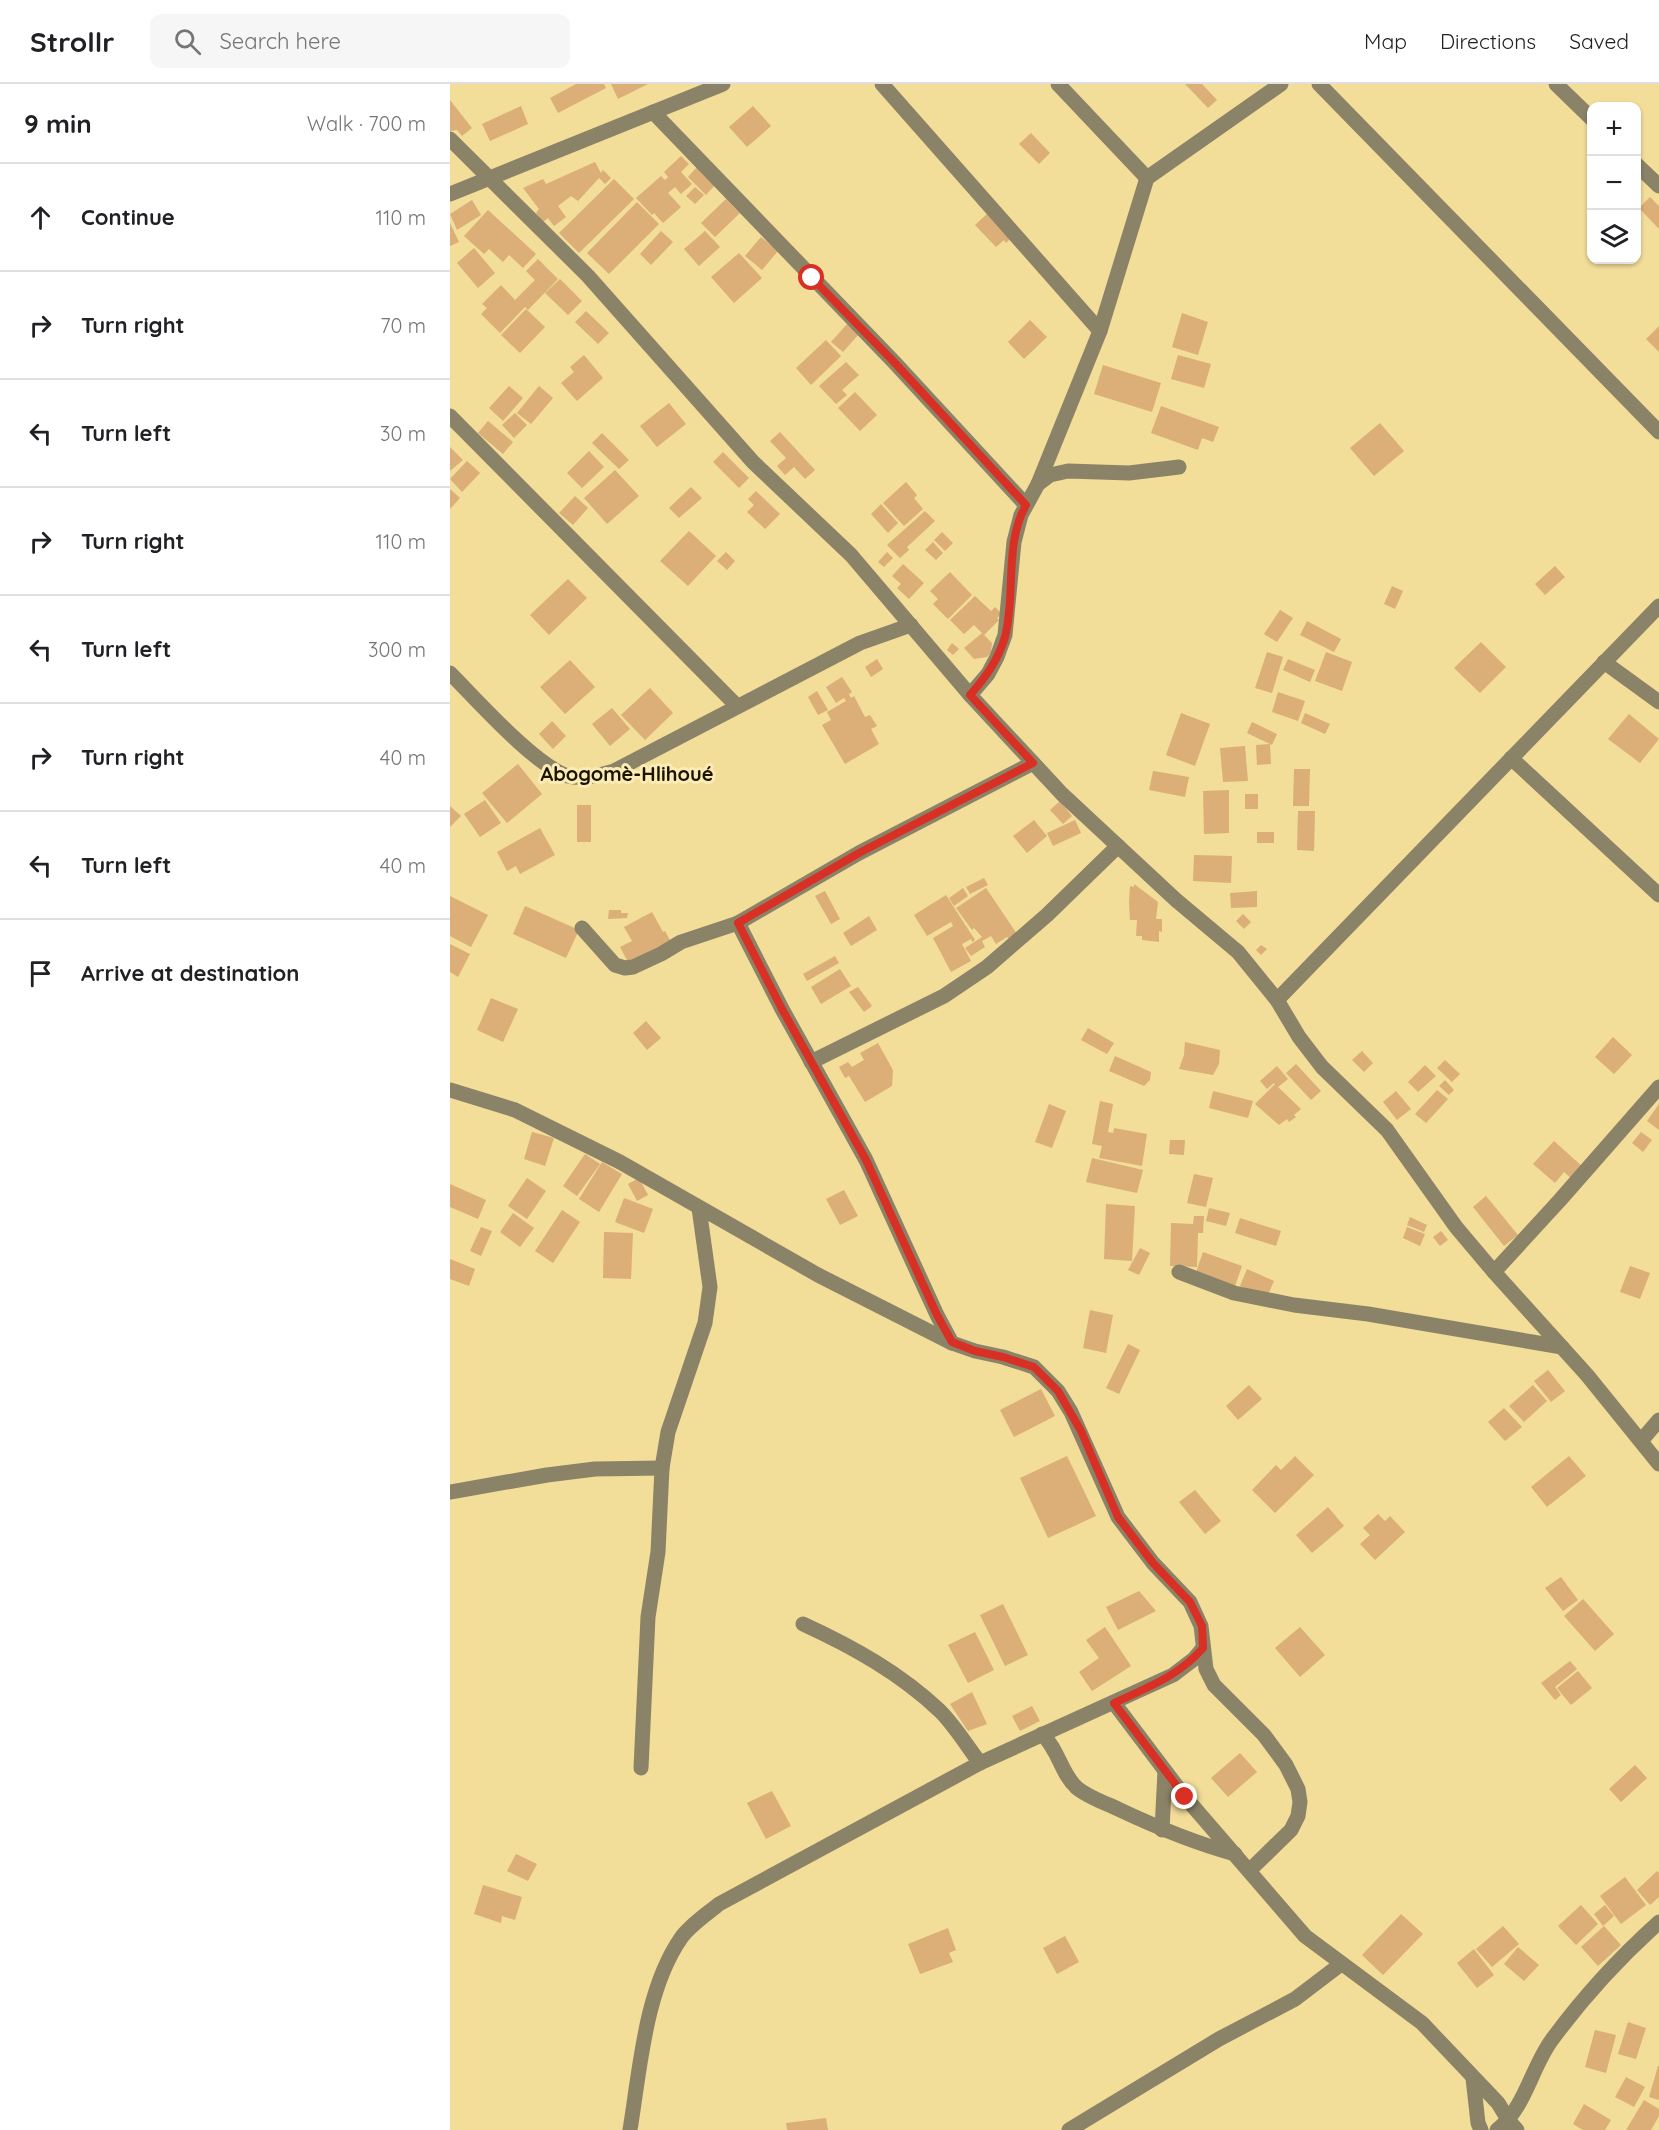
<!DOCTYPE html>
<meta charset="utf-8">
<style>
:root{--surface:#fff;--page:#f6f6f6;--text:#202124;--muted:#757577;--line:#e0e0e0}
body{margin:0;font-family:Quicksand,sans-serif;background:var(--page);color:var(--text)}
.controls{position:absolute;right:18px;top:18px;display:grid;overflow:hidden;border-radius:12px;box-shadow:0 2px 4px #0004}
.controls button{width:54px;height:54px;display:grid;place-items:center;padding:0;border:0;border-bottom:2px solid var(--line);background:var(--surface);color:var(--text);font:30px sans-serif}
.stop{position:absolute;width:18px;height:18px;margin:-14px;border:4px solid #d93025;border-radius:50%;background:#fff}
.stop.end{background:#d93025;border-color:#fff;box-shadow:0 2px 6px #0008}
.list{margin:0;padding:0;list-style:none}
h2{display:flex;justify-content:space-between;align-items:center;height:78px;margin:0;padding:0 24px;font-size:26px}
h2 small{font-size:20px;font-weight:400;color:var(--muted)}
.list li{display:grid;grid-template-columns:39px 1fr auto;gap:18px;align-items:center;box-sizing:border-box;height:108px;padding:0 24px;border-top:2px solid var(--line)}
.list b{display:block;font-size:22px;white-space:nowrap}
.list em{font-size:20px;font-style:normal;color:var(--muted)}
.icon{flex:none;width:33px;height:33px;fill:none;stroke:currentColor;stroke-width:2;stroke-linecap:round;stroke-linejoin:round}
.map{position:relative;flex:none;width:1209px;height:2046px;overflow:hidden}
header{display:flex;align-items:center;gap:36px;box-sizing:border-box;height:84px;padding:0 30px;background:var(--surface);border-bottom:2px solid var(--line)}
header strong{font-size:28px}
nav{display:flex;gap:33px;margin-inline-start:auto;font-size:21px}
.search{width:420px;height:54px;background:var(--page);display:flex;align-items:center;gap:15px;box-sizing:border-box;padding:0 21px;border-radius:12px;color:var(--muted);font-size:22px}
main{display:flex}
aside{flex:1;background:var(--surface)}
.map>svg:first-child{display:block}
.building{fill:#dbaf77}
.lines{fill:none;stroke-linecap:round;stroke-linejoin:round}
.street{stroke:#8b8368;stroke-width:15}
.route{stroke:#d93025;stroke-width:8}
.labels{text-anchor:middle;dominant-baseline:central;stroke-width:6;stroke-linejoin:round;paint-order:stroke}
.quarter-label{font-size:20px;font-weight:bold;fill:#1b1300;stroke:#fbebb4}
</style>
<header>
<strong>Strollr</strong>
<div class="search"><svg class="icon" aria-label="search" viewBox="0 0 24 24"><circle cx="10" cy="10" r="6"/><path d="M15 15l6 6"/></svg>Search here</div>
<nav><a>Map</a><a>Directions</a><a>Saved</a></nav>
</header>
<main>
<aside>
<h2>9 min<small>Walk · 700 m</small></h2>
<ul class="list">
<li><svg class="icon" aria-label="ahead" viewBox="0 0 24 24"><path d="M12 20V5M6 11l6-6 6 6"/></svg><div><b>Continue</b></div><em>110 m</em></li>
<li><svg class="icon" aria-label="right" viewBox="0 0 24 24"><path d="M7 20v-9h11M14 6l5 5-5 5"/></svg><div><b>Turn right</b></div><em>70 m</em></li>
<li><svg class="icon" aria-label="left" viewBox="0 0 24 24"><path d="M17 20v-9H6M10 6l-5 5 5 5"/></svg><div><b>Turn left</b></div><em>30 m</em></li>
<li><svg class="icon" aria-label="right" viewBox="0 0 24 24"><path d="M7 20v-9h11M14 6l5 5-5 5"/></svg><div><b>Turn right</b></div><em>110 m</em></li>
<li><svg class="icon" aria-label="left" viewBox="0 0 24 24"><path d="M17 20v-9H6M10 6l-5 5 5 5"/></svg><div><b>Turn left</b></div><em>300 m</em></li>
<li><svg class="icon" aria-label="right" viewBox="0 0 24 24"><path d="M7 20v-9h11M14 6l5 5-5 5"/></svg><div><b>Turn right</b></div><em>40 m</em></li>
<li><svg class="icon" aria-label="left" viewBox="0 0 24 24"><path d="M17 20v-9H6M10 6l-5 5 5 5"/></svg><div><b>Turn left</b></div><em>40 m</em></li>
<li><svg class="icon" aria-label="arrive" viewBox="0 0 24 24"><path d="M6 21V4h12l-3 4 3 4H6"/></svg><div><b>Arrive at destination</b></div></li>
</ul>
</aside>
<div class="map">
<svg width="1209" height="2046" viewBox="0 0 1209 2046">
<rect width="100%" height="100%" fill="#f2dd99"/>
<g class="building">
<polygon points="126,0 154,0 156,4 108,29 100,14"/>
<polygon points="161,0 198,0 168,15"/>
<polygon points="735,0 752,0 767,16 758,24"/>
<polygon points="0,16 22,44 12,52 7,46 0,47"/>
<polygon points="71,22 78,40 40,57 32,40"/>
<polygon points="303,22 321,42 297,63 279,43"/>
<polygon points="581,49 600,69 589,80 569,60"/>
<polygon points="231,72 239,80 231,88 242,100 231,110 225,103 218,109 231,123 213,139 204,129 202,131 186,114 211,92 215,96 218,93 214,88"/>
<polygon points="145,78 151,89 153,86 161,94 155,100 149,94 128,117 121,112 108,122 116,133 104,142 98,134 93,138 86,129 89,125 73,104 93,95 96,100"/>
<polygon points="247,83 266,100 256,111 238,93"/>
<polygon points="164,95 184,115 129,169 109,149"/>
<polygon points="245,103 254,111 245,120 236,112"/>
<polygon points="1200,113 1209,122 1209,145 1189,124"/>
<polygon points="276,115 290,129 265,153 251,139"/>
<polygon points="22,116 31,131 7,146 0,130"/>
<polygon points="187,118 209,140 159,190 137,169"/>
<polygon points="38,126 86,170 73,184 59,171 53,178 39,165 34,170 14,152"/>
<polygon points="538,129 561,154 556,159 554,156 546,163 525,141"/>
<polygon points="0,139 9,158 0,162"/>
<polygon points="211,147 223,158 201,181 190,170"/>
<polygon points="255,147 270,163 249,182 234,165"/>
<polygon points="311,153 328,167 312,186 295,172"/>
<polygon points="24,164 45,189 28,204 7,179"/>
<polygon points="289,169 312,194 284,219 261,193"/>
<polygon points="88,175 108,195 78,226 75,223 50,249 31,230 37,224 32,220 51,201 65,216 85,196 76,187"/>
<polygon points="110,195 132,217 118,231 95,209"/>
<polygon points="76,225 95,243 70,269 51,251"/>
<polygon points="136,227 159,249 148,260 125,238"/>
<polygon points="732,229 758,238 748,271 722,263"/>
<polygon points="580,236 597,253 574,275 558,258"/>
<polygon points="397,240 409,250 393,268 381,258"/>
<polygon points="1209,242 1209,268 1196,255"/>
<polygon points="376,256 391,272 361,301 346,284"/>
<polygon points="134,271 153,294 127,317 111,299 124,288 120,283"/>
<polygon points="728,271 761,280 754,304 721,295"/>
<polygon points="396,278 409,291 392,306 397,311 386,320 369,302"/>
<polygon points="653,281 711,299 702,328 644,310"/>
<polygon points="59,302 73,314 53,337 39,324"/>
<polygon points="89,302 103,314 81,340 67,329"/>
<polygon points="405,308 427,331 410,347 388,324"/>
<polygon points="219,319 236,340 207,363 190,342"/>
<polygon points="711,322 769,343 763,358 752,354 748,366 701,349"/>
<polygon points="65,329 77,341 64,354 52,341"/>
<polygon points="38,337 63,358 53,370 28,349"/>
<polygon points="930,339 954,367 924,392 900,364"/>
<polygon points="330,348 365,386 355,395 344,383 335,391 327,382 336,374 320,357"/>
<polygon points="152,349 179,376 169,385 142,359"/>
<polygon points="0,363 13,376 0,387"/>
<polygon points="139,367 154,383 132,404 117,389"/>
<polygon points="273,368 299,394 289,404 263,378"/>
<polygon points="17,377 30,389 12,408 0,395"/>
<polygon points="165,386 189,412 157,440 134,414"/>
<polygon points="456,398 467,411 464,414 473,425 454,442 433,419"/>
<polygon points="241,403 252,414 229,434 219,424"/>
<polygon points="0,405 10,414 0,425"/>
<polygon points="306,407 330,430 315,445 297,428 304,421 298,415"/>
<polygon points="125,412 138,424 123,441 109,429"/>
<polygon points="431,420 448,439 438,449 421,430"/>
<polygon points="475,427 485,437 457,463 459,466 450,474 437,461"/>
<polygon points="239,447 266,472 238,502 210,477"/>
<polygon points="492,448 503,459 495,467 484,456"/>
<polygon points="483,458 493,469 486,476 475,466"/>
<polygon points="276,468 285,477 277,486 267,477"/>
<polygon points="437,468 443,474 434,483 428,478"/>
<polygon points="453,480 474,499 459,515 447,504 451,500 442,492"/>
<polygon points="1105,482 1115,493 1095,511 1085,500"/>
<polygon points="500,488 522,511 498,535 483,520 488,515 480,507"/>
<polygon points="118,495 137,514 99,551 80,531"/>
<polygon points="942,502 953,507 945,525 934,520"/>
<polygon points="525,512 541,527 545,523 552,530 547,534 549,536 534,551 524,541 514,550 500,536"/>
<polygon points="830,526 843,534 827,558 814,550"/>
<polygon points="857,537 891,555 884,568 850,551"/>
<polygon points="532,549 542,559 541,569 537,573 524,575 514,564"/>
<polygon points="1031,558 1056,583 1030,609 1004,584"/>
<polygon points="502,559 509,565 503,571 497,566"/>
<polygon points="817,568 833,573 822,609 805,604"/>
<polygon points="876,568 902,578 892,607 865,597"/>
<polygon points="427,575 433,585 421,593 415,583"/>
<polygon points="838,575 865,586 860,598 833,586"/>
<polygon points="120,576 145,603 115,630 90,603"/>
<polygon points="392,593 402,608 399,610 401,614 404,612 415,633 420,631 427,642 421,645 429,660 395,680 372,641 381,636 377,628 396,617 394,614 386,619 376,603"/>
<polygon points="200,604 223,629 195,656 171,631"/>
<polygon points="367,607 378,626 368,631 358,613"/>
<polygon points="828,608 855,617 848,637 822,628"/>
<polygon points="162,624 180,645 160,662 142,640"/>
<polygon points="731,629 760,640 745,682 716,671"/>
<polygon points="855,629 880,640 875,650 851,639"/>
<polygon points="1179,630 1209,655 1190,679 1158,655"/>
<polygon points="102,637 116,652 103,665 89,650"/>
<polygon points="802,638 827,650 822,661 797,649"/>
<polygon points="820,660 821,680 807,681 806,661"/>
<polygon points="795,662 798,697 773,698 770,664"/>
<polygon points="68,680 92,710 57,739 32,709"/>
<polygon points="844,685 860,685 859,722 843,722"/>
<polygon points="703,687 739,693 735,713 699,706"/>
<polygon points="779,706 779,749 754,750 753,707"/>
<rect x="795" y="710" width="13" height="15"/>
<polygon points="35,716 51,739 30,753 14,730"/>
<polygon points="610,717 622,732 613,740 600,726"/>
<rect x="127" y="721" width="14" height="37"/>
<polygon points="0,722 11,732 0,743"/>
<polygon points="848,727 865,727 864,767 847,766"/>
<polygon points="584,736 597,752 577,769 563,752"/>
<polygon points="625,736 631,749 603,762 597,749"/>
<polygon points="90,744 105,771 70,790 66,782 57,787 47,768"/>
<rect x="807" y="748" width="17" height="11"/>
<polygon points="744,771 782,772 781,799 743,797"/>
<polygon points="534,794 538,801 520,810 516,803"/>
<polygon points="684,800 708,818 706,835 712,835 712,848 709,847 709,858 692,856 692,852 686,852 687,836 680,836 679,818 680,802 684,803"/>
<polygon points="513,804 518,812 504,822 499,814"/>
<polygon points="536,804 567,850 559,855 557,853 546,860 541,852 532,857 535,863 521,872 515,864 532,853 524,844 522,846 506,824"/>
<polygon points="375,807 390,835 381,840 365,812"/>
<polygon points="807,807 807,823 781,824 780,809"/>
<polygon points="496,811 525,856 522,858 521,855 512,860 521,877 501,888 483,854 503,842 501,838 477,852 464,831"/>
<polygon points="0,812 38,831 21,863 0,852"/>
<polygon points="75,822 129,846 116,874 63,850"/>
<polygon points="159,826 171,826 171,829 178,829 177,834 158,835"/>
<polygon points="202,828 213,848 215,847 221,858 179,880 170,863 182,857 174,843"/>
<polygon points="793,830 801,838 794,845 786,837"/>
<polygon points="419,832 427,846 401,862 393,849"/>
<polygon points="0,860 20,870 8,893 0,888"/>
<polygon points="811,861 817,865 811,871 806,866"/>
<polygon points="385,872 389,879 357,897 353,890"/>
<polygon points="390,885 401,902 371,920 361,903"/>
<polygon points="408,903 422,922 414,928 399,908"/>
<polygon points="41,914 68,925 53,958 27,946"/>
<polygon points="196,937 211,954 197,966 183,949"/>
<polygon points="638,944 664,959 657,970 631,956"/>
<polygon points="1163,953 1182,971 1164,990 1145,973"/>
<polygon points="735,958 770,966 769,980 763,991 729,985 734,971"/>
<polygon points="428,959 443,986 442,1002 415,1018 399,992 395,994 389,983 398,978 402,983 414,976 410,969"/>
<polygon points="912,967 923,979 914,988 902,976"/>
<polygon points="665,972 701,988 700,996 694,1002 659,987"/>
<polygon points="995,976 1010,990 1002,998 987,984"/>
<polygon points="846,980 871,1007 861,1016 836,989"/>
<polygon points="975,981 986,992 968,1008 958,998"/>
<polygon points="827,982 838,995 828,1003 851,1025 844,1031 846,1033 839,1038 837,1035 829,1041 805,1020 825,1000 824,999 817,1005 810,997"/>
<polygon points="995,996 1004,1006 999,1011 989,1002"/>
<polygon points="987,1006 998,1015 976,1039 965,1030"/>
<polygon points="763,1007 803,1017 798,1034 759,1024"/>
<polygon points="946,1007 961,1025 947,1036 933,1018"/>
<polygon points="650,1017 663,1020 658,1048 663,1049 664,1044 697,1050 692,1082 649,1074 652,1062 642,1060"/>
<polygon points="599,1020 616,1027 602,1064 585,1058"/>
<polygon points="1209,1020 1209,1046 1197,1037"/>
<polygon points="82,1048 104,1054 95,1082 74,1075"/>
<polygon points="1191,1048 1202,1056 1193,1068 1182,1059"/>
<polygon points="720,1056 735,1056 734,1071 719,1070"/>
<polygon points="1104,1057 1134,1084 1123,1096 1114,1088 1105,1099 1083,1080"/>
<polygon points="135,1070 150,1080 127,1112 113,1102"/>
<polygon points="642,1074 693,1086 687,1109 636,1098"/>
<polygon points="152,1078 172,1090 149,1128 129,1115"/>
<polygon points="744,1090 763,1094 756,1123 737,1119"/>
<polygon points="77,1094 96,1107 77,1135 58,1122"/>
<polygon points="189,1094 198,1111 187,1117 178,1100"/>
<polygon points="0,1100 36,1116 28,1135 0,1123"/>
<polygon points="394,1106 408,1132 390,1141 376,1115"/>
<polygon points="1036,1112 1068,1151 1054,1162 1023,1123"/>
<polygon points="174,1114 203,1125 194,1149 165,1138"/>
<polygon points="656,1120 685,1122 682,1177 654,1175"/>
<polygon points="759,1124 780,1129 776,1142 756,1137"/>
<polygon points="112,1126 130,1138 103,1179 85,1167"/>
<polygon points="63,1129 84,1144 70,1163 50,1148"/>
<polygon points="744,1132 754,1132 753,1149 748,1149 747,1183 720,1182 721,1139 743,1140"/>
<polygon points="960,1133 977,1141 974,1148 957,1141"/>
<polygon points="790,1134 831,1147 826,1162 785,1149"/>
<polygon points="31,1143 42,1147 31,1172 20,1167"/>
<polygon points="957,1143 975,1150 970,1162 953,1154"/>
<polygon points="991,1147 998,1156 990,1162 983,1153"/>
<polygon points="154,1148 183,1149 181,1195 153,1194"/>
<polygon points="690,1164 700,1169 689,1191 678,1186"/>
<polygon points="753,1168 792,1182 784,1205 745,1191"/>
<polygon points="0,1175 25,1185 19,1202 0,1195"/>
<polygon points="1180,1182 1200,1189 1190,1215 1170,1208"/>
<polygon points="797,1185 824,1197 817,1213 790,1202"/>
<polygon points="640,1226 663,1231 656,1269 633,1264"/>
<polygon points="678,1260 690,1266 669,1310 656,1304"/>
<polygon points="1098,1286 1115,1307 1101,1318 1084,1297"/>
<polygon points="799,1301 812,1315 788,1336 776,1322"/>
<polygon points="1083,1301 1097,1317 1074,1338 1059,1322"/>
<polygon points="591,1305 605,1332 564,1353 550,1326"/>
<polygon points="1054,1324 1072,1343 1055,1357 1038,1338"/>
<polygon points="617,1372 646,1432 598,1454 570,1394"/>
<polygon points="845,1372 864,1391 825,1429 802,1406 826,1381 831,1386"/>
<polygon points="1119,1372 1136,1392 1097,1423 1081,1403"/>
<polygon points="745,1406 771,1437 755,1450 729,1418"/>
<polygon points="878,1423 894,1442 862,1469 846,1451"/>
<polygon points="928,1430 935,1437 940,1432 955,1448 925,1476 910,1460 920,1451 913,1444"/>
<polygon points="1111,1493 1128,1516 1113,1527 1095,1504"/>
<polygon points="689,1507 706,1527 668,1546 656,1523"/>
<polygon points="1133,1515 1164,1550 1145,1567 1114,1532"/>
<polygon points="553,1520 578,1571 555,1582 530,1531"/>
<polygon points="655,1543 681,1582 642,1607 629,1588 649,1574 636,1556"/>
<polygon points="850,1543 875,1571 850,1593 825,1564"/>
<polygon points="525,1548 544,1586 518,1599 498,1561"/>
<polygon points="1120,1577 1127,1585 1105,1603 1111,1611 1105,1616 1091,1599"/>
<polygon points="1128,1587 1142,1604 1121,1621 1107,1604"/>
<polygon points="522,1608 537,1640 518,1647 500,1620"/>
<polygon points="582,1622 590,1637 570,1647 562,1632"/>
<polygon points="790,1669 807,1688 778,1713 761,1694"/>
<polygon points="1185,1681 1197,1694 1171,1718 1159,1705"/>
<polygon points="322,1707 341,1742 316,1755 297,1719"/>
<polygon points="66,1770 87,1780 78,1797 57,1787"/>
<polygon points="1207,1787 1209,1789 1209,1813 1200,1821 1187,1806"/>
<polygon points="1175,1793 1196,1821 1171,1840 1150,1812"/>
<polygon points="33,1801 72,1813 65,1836 52,1832 51,1839 24,1830"/>
<polygon points="1131,1821 1148,1840 1126,1861 1108,1842"/>
<polygon points="1155,1821 1164,1832 1153,1842 1144,1830"/>
<polygon points="951,1830 973,1850 933,1891 912,1871"/>
<polygon points="1053,1842 1069,1860 1042,1883 1026,1865"/>
<polygon points="1154,1842 1171,1861 1148,1882 1131,1863"/>
<polygon points="498,1844 506,1866 499,1869 503,1878 470,1890 458,1860"/>
<polygon points="615,1852 629,1878 607,1890 593,1864"/>
<polygon points="1068,1863 1089,1881 1074,1897 1054,1880"/>
<polygon points="1024,1865 1044,1891 1027,1904 1007,1879"/>
<polygon points="1178,1938 1196,1944 1186,1975 1168,1970"/>
<polygon points="1145,1946 1166,1951 1156,1989 1135,1983"/>
<polygon points="1208,1982 1209,1982 1209,2016 1199,2013"/>
<polygon points="1176,1993 1195,2003 1184,2023 1165,2013"/>
<polygon points="1194,2016 1209,2025 1209,2032 1201,2046 1176,2046"/>
<polygon points="1134,2020 1161,2036 1155,2046 1133,2046 1123,2040"/>
<polygon points="376,2034 378,2046 337,2046 336,2039"/>
</g>
<g class="lines">
<g class="street">
<polyline points="432,0 650,247"/>
<polyline points="608,0 697,94"/>
<polyline points="869,0 1209,348"/>
<polyline points="1106,0 1142,35"/>
<polyline points="203,28 444,278 576,421"/>
<polyline points="0,55 138,192 303,378 401,471 520,611 612,710 726,816 788,868 827,916 849,953 872,983 937,1046 1006,1143 1044,1188 1137,1291 1209,1380"/>
<polyline points="1186,80 1209,102"/>
<polyline points="0,110 273,0"/>
<polyline points="0,332 287,622"/>
<polyline points="588,400 650,247 697,94 831,0"/>
<polyline points="1154,578 1209,618"/>
<path d="M0 589C26 615 85 682 118 692 133 696 149 691 164 687L410 559 461 541"/>
<polyline points="520,611 538,590 547,573 555,551 564,458 571,431 588,400 600,391 618,387 679,389 729,383"/>
<polyline points="1061,674 1209,811"/>
<polyline points="288,839 332,925 416,1076 487,1231 502,1259"/>
<polyline points="132,844 165,881 175,884 183,883 211,870 231,858 288,839 409,769 583,679"/>
<polyline points="827,916 1209,522"/>
<polyline points="361,978 494,912 537,883 597,831 668,762"/>
<polyline points="0,1006 65,1026 170,1078 368,1191 502,1259 525,1267 553,1273 584,1283 608,1307 621,1328 668,1433 703,1479 740,1518 751,1542 756,1585 764,1601 814,1651 836,1681 848,1705 850,1718 848,1732 841,1746 800,1786"/>
<polyline points="729,1188 784,1209 844,1221 918,1230 1112,1263"/>
<polyline points="1044,1188 1110,1116 1209,1003"/>
<polyline points="1191,1357 1209,1336"/>
<polyline points="0,1408 97,1391 145,1385 212,1384"/>
<path d="M353 1540C403 1563 450 1589 490 1627 505 1642 517 1662 530 1679"/>
<polyline points="664,1619 735,1713 855,1852 972,1939 1048,2019 1059,2037 1067,2046"/>
<path d="M592 1650C609 1666 611 1690 627 1704 638 1713 655 1719 668 1725 706 1743 745 1759 785 1770"/>
<polyline points="191,1684 198,1533 208,1468 212,1384 218,1348 255,1239 260,1203 249,1124"/>
<polyline points="712,1746 715,1687"/>
<polyline points="1023,1994 1028,2039 1031,2046"/>
<path d="M180 2046C190 1985 195 1906 231 1854 240 1841 257 1830 269 1820L530 1679 723 1591 744 1575 753 1564"/>
<polyline points="619,2046 769,1955 845,1915 891,1880"/>
<path d="M1047 2046C1075 2024 1081 1985 1101 1957 1133 1913 1169 1874 1209 1838"/>
</g>
</g>
<g class="lines">
<path class="route" d="M362 194 444 278 576 421C554 460 566 511 555 553 548 576 536 593 520 611L583 679 409 769 288 839 332 925 416 1076 487 1231 502 1258 525 1267 553 1273 584 1283 608 1307 631 1347 668 1433 703 1479 740 1518 752 1542 753 1564C729 1592 696 1604 664 1619L735 1713"/>
</g>
<g class="labels">
<g class="quarter-label">
<text x="177" y="689">Abogomè-Hlihoué</text>
</g>
</g>
</svg>
<div class="controls">
<button>+</button>
<button>−</button>
<button><svg class="icon" aria-label="layers" viewBox="0 0 24 24"><path d="M12 4l9 5-9 5-9-5zM3 14l9 5 9-5"/></svg></button>
</div>
<div class="stop" style="left:362px;top:194px"></div>
<div class="stop end" style="left:735px;top:1713px"></div>
</div>
</main>
